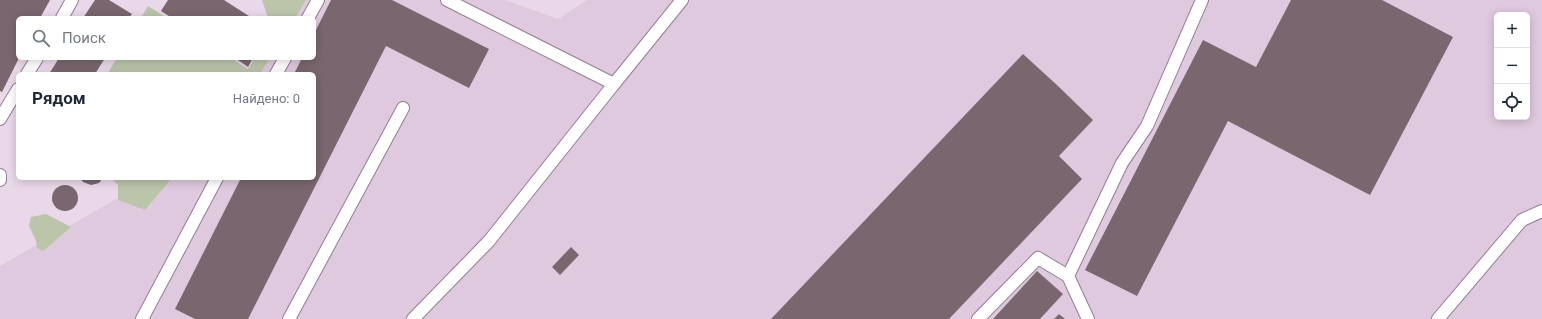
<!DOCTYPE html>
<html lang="ru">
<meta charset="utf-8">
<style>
:root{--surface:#fff;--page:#f6f6f7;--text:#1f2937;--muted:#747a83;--line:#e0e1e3}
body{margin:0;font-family:Roboto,sans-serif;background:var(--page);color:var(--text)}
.controls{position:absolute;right:12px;top:12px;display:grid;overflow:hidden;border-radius:6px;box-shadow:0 2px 10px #0003}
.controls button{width:36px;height:36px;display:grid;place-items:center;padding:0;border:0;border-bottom:1px solid var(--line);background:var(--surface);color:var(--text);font:20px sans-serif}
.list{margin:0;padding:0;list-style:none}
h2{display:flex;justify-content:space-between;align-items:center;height:52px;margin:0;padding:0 16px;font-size:17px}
h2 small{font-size:13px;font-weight:400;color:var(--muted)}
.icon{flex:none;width:22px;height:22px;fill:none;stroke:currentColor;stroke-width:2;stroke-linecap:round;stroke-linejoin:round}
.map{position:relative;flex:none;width:1542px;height:319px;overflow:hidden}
.search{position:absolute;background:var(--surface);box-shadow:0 2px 10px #0003;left:16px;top:16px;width:300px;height:44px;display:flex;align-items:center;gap:10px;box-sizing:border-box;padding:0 14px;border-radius:6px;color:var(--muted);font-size:15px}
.panel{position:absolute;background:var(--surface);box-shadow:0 2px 10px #0003;left:16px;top:72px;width:300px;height:108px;border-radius:6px}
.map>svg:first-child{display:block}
.built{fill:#dec9de;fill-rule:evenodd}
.green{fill:#bac5aa}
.building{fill:#7a666e}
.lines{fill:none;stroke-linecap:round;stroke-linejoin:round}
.lane-casing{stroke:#8e7f8e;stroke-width:14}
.lane{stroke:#fff;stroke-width:12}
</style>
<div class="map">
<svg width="1542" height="319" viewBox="0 0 1542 319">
<rect width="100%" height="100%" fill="#e9d8e9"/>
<path class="built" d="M306 0H505L558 19 587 0H1542V319H0V266L116 199 145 210 172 178H314V74H260L270 58H314V18H295ZM1497 15H1527V117H1497Z"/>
<g class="green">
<polygon points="262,0 306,0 295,18 268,18"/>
<polygon points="148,6 167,18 141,18"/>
<polygon points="117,58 231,58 248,69 255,58 270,58 260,74 107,74"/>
<polygon points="111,178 172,178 145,210 118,200 118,185"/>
<polygon points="46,214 71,227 43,251 37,248 36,241 29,226 31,217"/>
</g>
<g class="building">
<polygon points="0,0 50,0 40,18 18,18 18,58 19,58 2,92 0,91"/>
<polygon points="95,0 109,0 132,14 129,18 83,18"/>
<polygon points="168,0 224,0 252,18 172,18 161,11"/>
<polygon points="331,0 392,0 489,49 469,88 386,46 248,319 195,319 175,309 241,178 314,178 314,74 294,74 302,58 314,58 314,34"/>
<polygon points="1291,0 1382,0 1453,37 1370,195 1228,121 1137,296 1085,270 1203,40 1256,67"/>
<polygon points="1023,54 1058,86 1093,120 1059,156 1082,179 949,319 771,319"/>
<polygon points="59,58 105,58 95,74 49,74"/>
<polygon points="235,58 253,58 248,67"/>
<polygon points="80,178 103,178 99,183 91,185 83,182"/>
<circle cx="65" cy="198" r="13"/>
<polygon points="571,247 579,255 560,275 552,267"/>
<polygon points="1037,271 1063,294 1040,319 993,319"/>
<polygon points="1059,314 1065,319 1054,319"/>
</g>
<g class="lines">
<defs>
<g id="lane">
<polyline points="447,0 614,84 682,0"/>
<polyline points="62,18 72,0"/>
<polyline points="308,18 318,0"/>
<polyline points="27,74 37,58"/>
<polyline points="276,74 285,58"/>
<polyline points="0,119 18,89"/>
<polyline points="0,175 0,180"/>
<polyline points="142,319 217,178"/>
<polyline points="289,319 403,108"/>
<polyline points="413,319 489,241 614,84"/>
<polyline points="978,319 1038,258 1068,276"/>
<polyline points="1088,319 1068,276 1122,163 1147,126 1202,0"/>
<polyline points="1438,319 1522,220 1542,211"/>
</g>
</defs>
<use href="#lane" class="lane-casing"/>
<use href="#lane" class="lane"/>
</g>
</svg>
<div class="controls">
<button>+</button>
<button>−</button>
<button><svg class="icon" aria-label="locate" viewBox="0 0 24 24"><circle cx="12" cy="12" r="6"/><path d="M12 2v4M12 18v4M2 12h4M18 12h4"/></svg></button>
</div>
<div class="search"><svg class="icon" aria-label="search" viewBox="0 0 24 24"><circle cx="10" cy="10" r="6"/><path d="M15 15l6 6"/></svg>Поиск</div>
<section class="panel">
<h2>Рядом<small>Найдено: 0</small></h2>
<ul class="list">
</ul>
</section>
</div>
